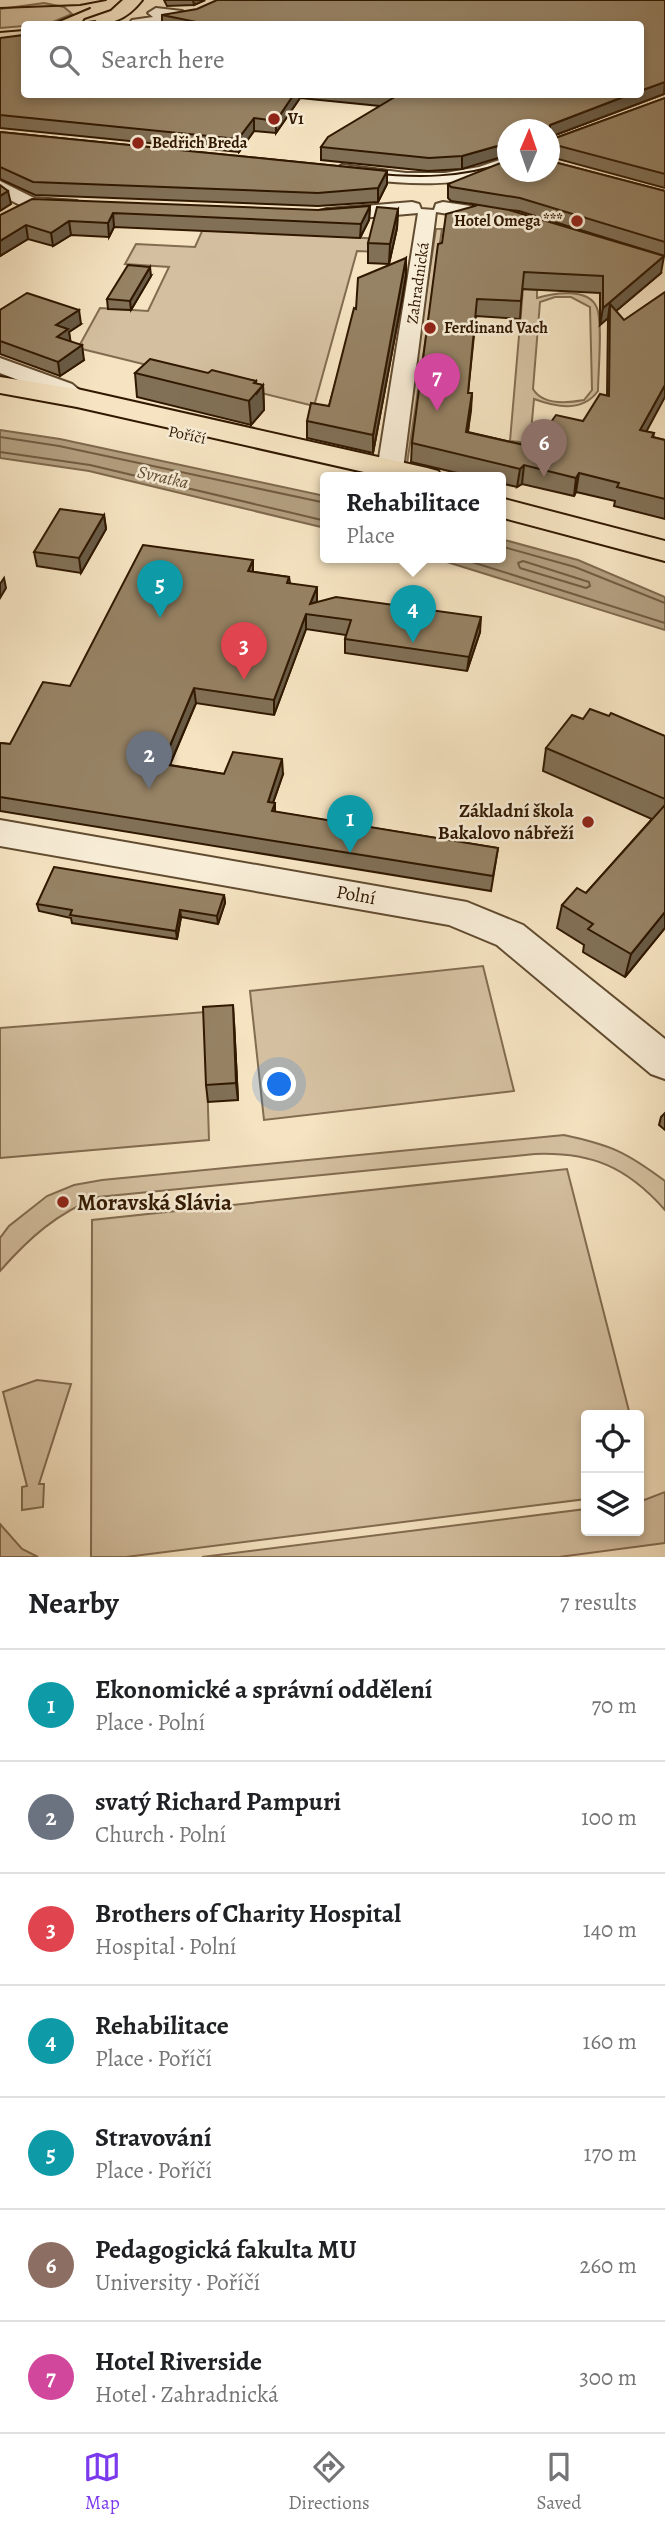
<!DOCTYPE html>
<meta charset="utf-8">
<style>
:root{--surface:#fff;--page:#f6f6f6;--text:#202124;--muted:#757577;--line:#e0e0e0;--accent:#7c3aed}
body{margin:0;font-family:Alegreya,serif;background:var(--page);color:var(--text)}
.controls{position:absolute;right:21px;bottom:21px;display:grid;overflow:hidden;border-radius:7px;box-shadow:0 4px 10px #0003}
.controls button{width:63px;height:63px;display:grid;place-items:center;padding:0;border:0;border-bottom:2px solid var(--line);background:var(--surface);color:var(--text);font:35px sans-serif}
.compass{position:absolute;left:497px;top:119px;width:63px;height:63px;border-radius:50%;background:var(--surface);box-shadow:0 4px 10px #0003;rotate:2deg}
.you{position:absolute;left:280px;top:1085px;width:24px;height:24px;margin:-18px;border:5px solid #fff;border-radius:50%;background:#1a73e8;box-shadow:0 0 0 10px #1a73e833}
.badge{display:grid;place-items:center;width:46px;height:46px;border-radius:50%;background:var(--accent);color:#fff;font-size:23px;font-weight:700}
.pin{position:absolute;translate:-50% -58px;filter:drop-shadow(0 2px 4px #0008)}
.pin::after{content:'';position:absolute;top:37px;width:24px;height:21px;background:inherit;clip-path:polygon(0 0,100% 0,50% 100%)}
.popup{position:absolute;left:320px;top:472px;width:186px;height:91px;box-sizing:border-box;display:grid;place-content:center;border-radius:7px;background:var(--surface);filter:drop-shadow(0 2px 5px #0005);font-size:23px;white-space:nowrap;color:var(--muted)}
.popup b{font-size:26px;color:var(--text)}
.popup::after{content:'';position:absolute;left:50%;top:100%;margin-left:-14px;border:14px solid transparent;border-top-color:var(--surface)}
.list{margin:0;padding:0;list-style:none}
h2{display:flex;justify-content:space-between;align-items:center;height:91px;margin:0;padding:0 28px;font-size:30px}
h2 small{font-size:23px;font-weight:400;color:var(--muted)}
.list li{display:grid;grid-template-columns:46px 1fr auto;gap:21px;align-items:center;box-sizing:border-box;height:112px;padding:0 28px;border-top:2px solid var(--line)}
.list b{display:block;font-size:26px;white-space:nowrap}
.list p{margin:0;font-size:23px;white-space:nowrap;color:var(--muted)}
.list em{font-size:23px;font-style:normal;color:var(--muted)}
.icon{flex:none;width:38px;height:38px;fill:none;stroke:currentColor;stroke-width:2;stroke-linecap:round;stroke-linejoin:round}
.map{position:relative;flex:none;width:665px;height:1557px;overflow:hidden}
.search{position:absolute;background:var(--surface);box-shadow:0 4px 10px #0003;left:21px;right:21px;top:21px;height:77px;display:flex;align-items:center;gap:18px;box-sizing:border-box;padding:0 24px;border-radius:7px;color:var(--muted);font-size:26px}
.sheet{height:875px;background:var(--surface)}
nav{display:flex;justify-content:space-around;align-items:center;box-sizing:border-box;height:98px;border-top:2px solid var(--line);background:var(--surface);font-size:19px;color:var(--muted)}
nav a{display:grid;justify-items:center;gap:4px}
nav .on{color:var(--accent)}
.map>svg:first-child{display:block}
.green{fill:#d4c0a0;stroke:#826c50;stroke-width:2;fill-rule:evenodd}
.water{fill:#b29e7f;stroke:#7e684c;stroke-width:2}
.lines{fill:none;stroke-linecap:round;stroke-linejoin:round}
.shore{stroke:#715b40;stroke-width:2}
.minor-casing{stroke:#614b30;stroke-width:4}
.major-casing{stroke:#301800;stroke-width:4}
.minor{fill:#f8edd7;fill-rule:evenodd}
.major{fill:#f5e3c1;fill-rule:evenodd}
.tram{stroke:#301800;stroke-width:2}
.wall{fill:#817056;stroke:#301800;stroke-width:2;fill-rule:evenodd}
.shaded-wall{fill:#695b46;stroke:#301800;stroke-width:2}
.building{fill:#968264;stroke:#301800;stroke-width:2}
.poi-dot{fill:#8f2418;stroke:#f8edd7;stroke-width:2.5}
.labels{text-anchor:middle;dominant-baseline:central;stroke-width:5;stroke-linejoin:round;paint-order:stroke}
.far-poi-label{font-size:16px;font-weight:bold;fill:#301800;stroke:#f8edd7;text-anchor:start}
.far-street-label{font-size:16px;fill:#301800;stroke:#f8edd7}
.far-water-label{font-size:18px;font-style:italic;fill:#644e33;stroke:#f8edd7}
.poi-label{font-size:19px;font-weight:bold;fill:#301800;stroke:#f8edd7;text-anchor:end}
.street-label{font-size:19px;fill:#301800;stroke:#f8edd7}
.near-poi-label{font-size:23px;font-weight:bold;fill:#301800;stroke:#f8edd7;text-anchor:start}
</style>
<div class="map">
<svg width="665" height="1557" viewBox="0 0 665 1557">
<rect width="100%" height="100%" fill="#f5e3c1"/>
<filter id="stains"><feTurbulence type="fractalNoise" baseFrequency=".00286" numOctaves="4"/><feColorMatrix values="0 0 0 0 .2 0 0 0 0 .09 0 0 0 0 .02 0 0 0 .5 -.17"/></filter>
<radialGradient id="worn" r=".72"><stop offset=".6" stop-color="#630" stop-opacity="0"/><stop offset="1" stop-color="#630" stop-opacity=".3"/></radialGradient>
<g class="green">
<polygon points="44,3 64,7 72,14 48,24 0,28 0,9"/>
<polygon points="203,229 382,239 379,252 357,251 314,406 78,348 100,308 148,311 169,267 125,264 136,244 195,247"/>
<polygon points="436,229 442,229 407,464 400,462"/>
<path d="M523 289 537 290V298C553 293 589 287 597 308 603 322 598 373 598 391 582 413 556 407 534 399L530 443 510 441ZM555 297H571L590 307 592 390 584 400C568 403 543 406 533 389L540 302Z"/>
<polygon points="483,966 514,1091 264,1120 250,991"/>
<polygon points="205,1012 209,1140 0,1158 0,1028"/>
<path d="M564 1135C611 1145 626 1152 665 1181V1210C627 1167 592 1152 535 1154L98 1197C57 1213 29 1238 0 1271V1238L9 1226 47 1196 74 1185 102 1180Z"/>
<polygon points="567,1169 630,1415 586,1415 586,1499 126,1557 91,1557 92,1220"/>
<polygon points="37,1380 71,1384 39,1484 44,1484 43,1507 22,1510 22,1487 27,1486 3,1392"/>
<polygon points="665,1492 665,1543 559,1557 202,1557 586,1509 586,1531 639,1531 639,1502"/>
<polygon points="0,1524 22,1549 38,1557 0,1557"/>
</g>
<g class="water">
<polygon points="0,430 60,439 325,496 325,528 89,471 0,458"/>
<polygon points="501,539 578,560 665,597 665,630 431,557 500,557"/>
</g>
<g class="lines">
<g class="shore">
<polyline points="0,437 59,446 326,503"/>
<polyline points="0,452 90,465 326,521"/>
<polyline points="500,546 575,567 665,603"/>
<polyline points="456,557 665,623"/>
<polygon points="523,561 589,582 590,586 586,588 520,568 518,563"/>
</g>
<defs>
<g id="minor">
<polygon points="156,8 182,11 190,16 188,19 166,24 130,23 132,20 153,17 148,13"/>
<path d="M508 157V170C459 187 413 185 363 179 353 178 339 179 332 171L342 165 406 173H445L479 167Z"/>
<polygon points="0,181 34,198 77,201 80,205 77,209 70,211 30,210 0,195"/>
<polygon points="412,202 419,204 421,209 434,210 436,204 443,202 505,211 512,213 515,217 512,221 505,223 436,212 402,477 376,477 418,213 327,221 320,219 317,215 320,211 327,209"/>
<polygon points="0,358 72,384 89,398 86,403 77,405 68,403 54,394 0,373"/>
<polygon points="0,820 467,902 523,925 665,1039 665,1079 651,1074 497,945 449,925 0,846"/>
</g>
<g id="major">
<path d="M123 0H142C126 21 108 26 83 24L85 20 111 11Z"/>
<polygon points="0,377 77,389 427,468 438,471 442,477 386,477 77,407 0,393"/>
<polygon points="500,498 665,541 665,561 500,517"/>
</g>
</defs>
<use href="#minor" class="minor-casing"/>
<use href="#major" class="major-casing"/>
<use href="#minor" class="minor"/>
<use href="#major" class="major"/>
<g class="tram">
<polyline points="0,8 80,5 106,0"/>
<polyline points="52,24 90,8"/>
<polyline points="0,32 24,30"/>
<path d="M369 173C418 178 461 178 508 162"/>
</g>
</g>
<g class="wall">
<polygon points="164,0 205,0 194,5 167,6"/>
<path d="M665 0V94H664L550 137V140L665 98V188L551 157 550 158V161L665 191V256L519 211 509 210 661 273 616 311 646 432 654 433 653 437 665 440V519L614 506 615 501 576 492 574 496 522 484 517 487 500 483V477H474L411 462 412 443 442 243 473 207V204L451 201 448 198V184L508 172 550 130 462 169 428 171 321 160V147L380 106 300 98 276 133 254 131 239 152 0 128V38L24 94H640V24H162V15ZM522 289 600 293V325L608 318 607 396 583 421 533 447 468 432 472 393H468L476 316 520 319Z"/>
<polygon points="0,132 387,171 387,184 378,202 318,206 35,195 0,179"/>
<polygon points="370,206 369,220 360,238 114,227 109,237 71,235 53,246 28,239 0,256 0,215 318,210"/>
<polygon points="398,209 397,228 389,264 368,263 368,243"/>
<polygon points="406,258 406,275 402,299 373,453 307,438 307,421 329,406 356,309"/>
<polygon points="151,276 131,310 108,309 107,299"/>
<polygon points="0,310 81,324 69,332 70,341 84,360 60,376 0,354"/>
<polygon points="135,373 208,373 256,381 256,384 263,385 264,410 251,425 137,397"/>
<polygon points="104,515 106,529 81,573 37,566 34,552"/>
<polygon points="253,572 289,577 290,583 317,602 480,632 467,671 345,653 345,639 346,635 306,629 274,715 196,703 170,765 224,774 283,774 273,803 275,803 275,812 498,848 491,891 0,811 0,743 10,744 70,686"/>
<polygon points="609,716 665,736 665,928 625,977 583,952 584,945 557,928 562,905 586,893 652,819 543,771 546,748 583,719"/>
<polygon points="224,895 225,903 218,924 181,917 177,939 72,923 71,918 39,911 37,904"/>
<polygon points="234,1022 238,1100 208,1102 206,1085"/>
<polygon points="665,1113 665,1130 659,1125 661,1117"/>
</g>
<g class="shaded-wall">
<polygon points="193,0 205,0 194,5"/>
<polygon points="665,82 664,94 550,137 550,125 631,94 640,94 640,91"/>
<polygon points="294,94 300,94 300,98 276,133 276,121"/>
<polygon points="254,118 254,131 239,152 238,139"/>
<polygon points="508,143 508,155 462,169 462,156"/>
<polygon points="552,144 551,157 550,158 550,146"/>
<polygon points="387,171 387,184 378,202 378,188"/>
<polygon points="8,191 11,204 0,211 0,196"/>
<polygon points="370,206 369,220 360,238 361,224"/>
<polygon points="398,209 397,228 389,264 390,244"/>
<polygon points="113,213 114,227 109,237 108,223"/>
<polygon points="69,221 71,235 53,246 51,233"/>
<polygon points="26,225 28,239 0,256 0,241"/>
<polygon points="664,256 661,273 610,316 610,304 608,318 600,325 603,308"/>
<polygon points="406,258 406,275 402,299 373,453 373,435"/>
<polygon points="150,267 151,276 131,310 130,301"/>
<polygon points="79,310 81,324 69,332 71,344 58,337 56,325"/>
<polygon points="82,345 84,360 60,376 58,362"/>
<polygon points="256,381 257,393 263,385 264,410 251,425 249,401 254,383"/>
<polygon points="665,385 665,397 637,449 640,430"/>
<polygon points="472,393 471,411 465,450 466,432"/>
<polygon points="524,465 522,484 517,487 520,469"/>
<polygon points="579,473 576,492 574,496 576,478"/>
<polygon points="104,515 106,529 81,573 79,558"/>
<polygon points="253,560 253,575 248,571"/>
<polygon points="4,578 6,588 0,598 0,584"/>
<polygon points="317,587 317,602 310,604"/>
<polygon points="306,614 306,629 274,715 274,700"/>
<polygon points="481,617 480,632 467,671 469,657"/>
<polygon points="194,688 196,703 170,764 172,776 164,760"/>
<polygon points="282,759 283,774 268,817 268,802"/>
<polygon points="224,895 225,903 218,924 217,916"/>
<polygon points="180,910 181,917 177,939 176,931"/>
<polygon points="665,912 665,928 625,977 631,954"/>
<polygon points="233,1005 234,1022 238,1100 236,1083"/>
</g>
<g class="building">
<polygon points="217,0 665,0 665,82 640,91 640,24 292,24 269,22 266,24 206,24 162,15 197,9"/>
<polygon points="95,21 98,24 72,24"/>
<polygon points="24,31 24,94 294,94 276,121 254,118 238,139 0,115 0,38 23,35"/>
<polygon points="395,94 631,94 550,125 550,140 665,98 665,174 552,144 550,146 550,130 508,130 508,143 462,156 429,158 321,147 328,137 398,95"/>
<polygon points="0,132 387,171 378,188 318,193 33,182 0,167"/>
<polygon points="550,157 550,161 665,191 665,242 520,198 451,187 448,184 508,160 508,172 550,172"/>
<polygon points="0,185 8,191 0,196"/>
<polygon points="32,199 318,210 370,206 361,224 113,213 108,223 69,221 51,233 26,225 0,241 0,215"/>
<polygon points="473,204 509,210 664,256 603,308 603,276 524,272 521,301 477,299 468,393 472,393 466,432 533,447 556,415 583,421 600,394 609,396 610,304 624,320 665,292 665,385 640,430 654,433 652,437 665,440 665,499 617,487 619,483 579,473 576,478 524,465 520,469 412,443 438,244 442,243 446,214 475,206"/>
<polygon points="377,207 398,209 390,244 368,243"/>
<polygon points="406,258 373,435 307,421 311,403 329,406 354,308 356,309 358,278"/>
<polygon points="128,265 150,267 130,301 107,299"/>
<polygon points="27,293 79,310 56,325 68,329 57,337 82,345 58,362 0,341 0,310"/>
<polygon points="150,359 208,373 212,370 256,381 254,383 263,385 249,401 135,373"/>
<polygon points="60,509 104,515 79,558 34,552"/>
<polygon points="143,545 253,560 248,571 289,577 287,583 317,587 310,604 336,597 481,617 469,657 345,639 351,620 306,614 274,700 194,688 164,760 170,761 168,765 224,774 233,752 282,759 268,802 275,803 272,811 498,848 493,876 0,797 0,743 10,744 43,682 70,686"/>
<polygon points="590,709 609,716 611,713 665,736 665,799 546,748 572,715 583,719"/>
<polygon points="665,805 665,912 631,954 588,929 593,924 562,905 577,888 586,893"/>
<polygon points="54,867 224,895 217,916 180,910 176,931 70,915 72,910 37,904"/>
<polygon points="233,1005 236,1083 206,1085 203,1007"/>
</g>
<g class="poi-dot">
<circle cx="274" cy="119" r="7"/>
<circle cx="138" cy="143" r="7"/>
<circle cx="577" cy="221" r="7"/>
<circle cx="430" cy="328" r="7"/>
<circle cx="588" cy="822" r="7"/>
<circle cx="63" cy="1202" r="7"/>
</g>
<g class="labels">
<g class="far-poi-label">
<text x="288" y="119">V1</text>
<text x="152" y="143">Bedřich Breda</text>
<text x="563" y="221" text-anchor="end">Hotel Omega ***</text>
<text x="444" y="328">Ferdinand Vach</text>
</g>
<g class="far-street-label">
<text transform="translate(418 283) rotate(-82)">Zahradnická</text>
<text transform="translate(187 435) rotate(12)">Poříčí</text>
</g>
<g class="far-water-label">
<text transform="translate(163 477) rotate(13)">Svratka</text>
</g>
<g class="poi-label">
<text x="574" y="811">Základní škola<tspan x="574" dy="22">Bakalovo nábřeží</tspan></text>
</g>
<g class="street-label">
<text transform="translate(356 895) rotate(10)">Polní</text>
</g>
<g class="near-poi-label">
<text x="77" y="1202">Moravská Slávia</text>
</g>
</g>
<rect width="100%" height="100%" filter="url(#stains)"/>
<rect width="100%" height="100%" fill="url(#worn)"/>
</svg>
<div class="controls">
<button><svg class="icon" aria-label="locate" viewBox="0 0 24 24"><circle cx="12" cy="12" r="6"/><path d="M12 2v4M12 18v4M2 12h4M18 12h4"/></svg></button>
<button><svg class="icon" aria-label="layers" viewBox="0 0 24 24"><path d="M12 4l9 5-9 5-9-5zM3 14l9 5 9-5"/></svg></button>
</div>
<svg class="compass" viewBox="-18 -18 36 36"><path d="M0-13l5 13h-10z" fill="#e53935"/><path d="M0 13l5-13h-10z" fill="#757577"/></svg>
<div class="you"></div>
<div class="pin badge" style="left:350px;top:853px;background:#0f9aa8">1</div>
<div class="pin badge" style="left:149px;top:789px;background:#6b7280">2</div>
<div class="pin badge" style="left:244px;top:680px;background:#e0444e">3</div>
<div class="pin badge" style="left:413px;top:643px;background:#0f9aa8">4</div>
<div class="popup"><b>Rehabilitace</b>Place</div>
<div class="pin badge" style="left:160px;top:618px;background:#0f9aa8">5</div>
<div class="pin badge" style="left:544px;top:477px;background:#8d6e63">6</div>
<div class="pin badge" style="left:437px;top:411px;background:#d1479c">7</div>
<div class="search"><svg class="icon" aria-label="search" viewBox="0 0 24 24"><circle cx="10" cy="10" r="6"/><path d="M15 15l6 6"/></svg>Search here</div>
</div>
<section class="sheet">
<h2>Nearby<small>7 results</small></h2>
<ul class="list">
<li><span class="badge" style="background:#0f9aa8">1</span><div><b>Ekonomické a správní oddělení</b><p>Place · Polní</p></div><em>70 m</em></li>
<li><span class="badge" style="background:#6b7280">2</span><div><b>svatý Richard Pampuri</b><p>Church · Polní</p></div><em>100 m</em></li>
<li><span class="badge" style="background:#e0444e">3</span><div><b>Brothers of Charity Hospital</b><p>Hospital · Polní</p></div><em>140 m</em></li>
<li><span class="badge" style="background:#0f9aa8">4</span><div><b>Rehabilitace</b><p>Place · Poříčí</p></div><em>160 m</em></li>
<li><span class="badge" style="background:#0f9aa8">5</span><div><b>Stravování</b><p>Place · Poříčí</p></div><em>170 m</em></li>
<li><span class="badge" style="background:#8d6e63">6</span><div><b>Pedagogická fakulta MU</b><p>University · Poříčí</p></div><em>260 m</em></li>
<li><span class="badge" style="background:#d1479c">7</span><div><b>Hotel Riverside</b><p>Hotel · Zahradnická</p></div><em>300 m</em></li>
</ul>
</section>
<nav>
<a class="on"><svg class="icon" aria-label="map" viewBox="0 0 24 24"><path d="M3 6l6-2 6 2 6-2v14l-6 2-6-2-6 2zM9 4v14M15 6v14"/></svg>Map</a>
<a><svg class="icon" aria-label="directions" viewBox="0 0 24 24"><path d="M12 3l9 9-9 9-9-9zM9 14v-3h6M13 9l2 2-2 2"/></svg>Directions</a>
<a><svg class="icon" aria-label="saved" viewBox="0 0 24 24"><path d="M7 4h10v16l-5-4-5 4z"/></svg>Saved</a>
</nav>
